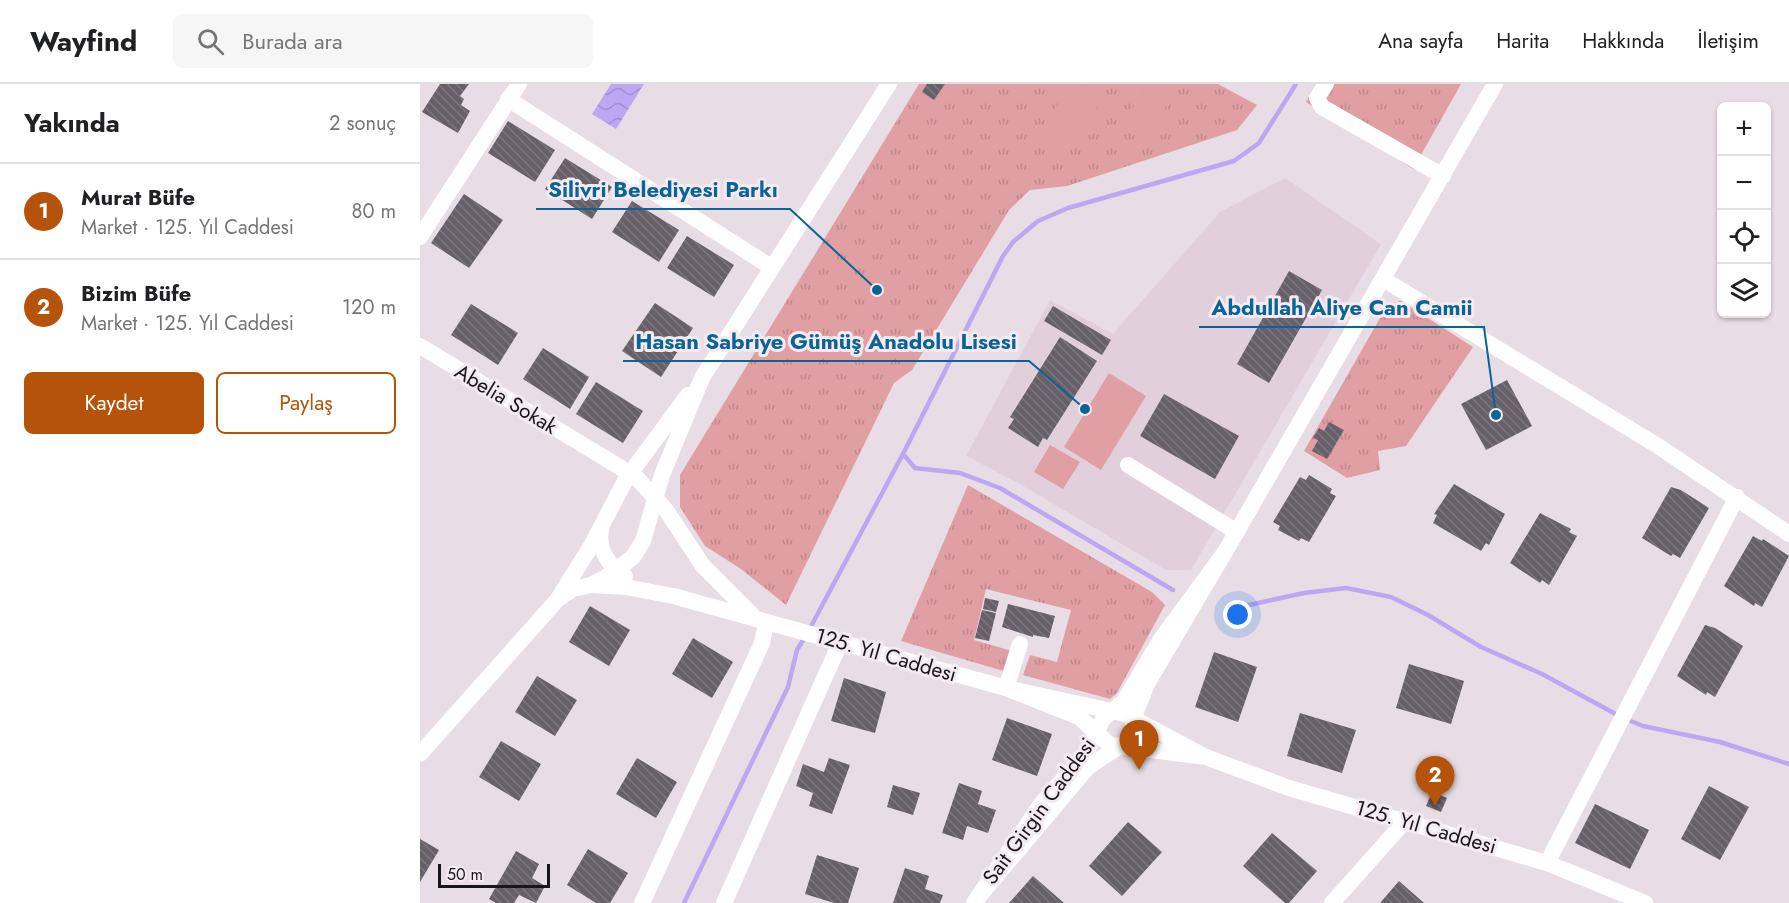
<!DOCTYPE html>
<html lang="tr">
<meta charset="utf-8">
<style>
:root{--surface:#fff;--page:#f6f6f6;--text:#202124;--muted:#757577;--line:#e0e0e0;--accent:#b45309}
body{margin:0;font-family:Jost,sans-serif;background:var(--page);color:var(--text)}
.controls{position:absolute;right:18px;top:18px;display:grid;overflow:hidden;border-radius:9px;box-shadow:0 2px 4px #0004}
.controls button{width:54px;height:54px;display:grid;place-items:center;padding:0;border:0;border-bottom:2px solid var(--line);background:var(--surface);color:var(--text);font:30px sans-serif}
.scale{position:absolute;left:18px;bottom:15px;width:112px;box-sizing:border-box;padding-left:6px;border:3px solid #191618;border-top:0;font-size:16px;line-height:21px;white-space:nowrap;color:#191618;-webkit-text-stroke:4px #f5eaf2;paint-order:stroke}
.you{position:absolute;left:818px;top:531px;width:21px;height:21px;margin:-15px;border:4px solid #fff;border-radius:50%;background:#1a73e8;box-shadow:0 0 0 9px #1a73e833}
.badge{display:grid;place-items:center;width:39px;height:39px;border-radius:50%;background:var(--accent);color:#fff;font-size:20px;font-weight:700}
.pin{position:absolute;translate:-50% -50px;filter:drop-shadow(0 2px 3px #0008)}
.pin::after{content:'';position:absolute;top:32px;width:21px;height:18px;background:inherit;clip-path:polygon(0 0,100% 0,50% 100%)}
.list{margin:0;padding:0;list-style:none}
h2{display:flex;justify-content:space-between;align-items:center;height:78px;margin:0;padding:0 24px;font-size:26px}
h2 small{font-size:20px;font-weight:400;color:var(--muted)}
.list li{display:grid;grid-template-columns:39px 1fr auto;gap:18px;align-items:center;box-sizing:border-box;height:96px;padding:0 24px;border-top:2px solid var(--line)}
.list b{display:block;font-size:22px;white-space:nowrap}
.list p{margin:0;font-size:20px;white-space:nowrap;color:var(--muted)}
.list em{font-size:20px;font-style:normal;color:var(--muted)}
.actions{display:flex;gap:12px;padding:18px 24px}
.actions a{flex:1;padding:14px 0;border:2px solid var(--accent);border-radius:9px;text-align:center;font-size:21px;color:var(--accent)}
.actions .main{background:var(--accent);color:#fff}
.icon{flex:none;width:33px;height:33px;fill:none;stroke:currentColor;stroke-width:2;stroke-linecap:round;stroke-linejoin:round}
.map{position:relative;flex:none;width:1369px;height:819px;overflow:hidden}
header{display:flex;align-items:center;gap:36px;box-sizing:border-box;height:84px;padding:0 30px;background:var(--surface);border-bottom:2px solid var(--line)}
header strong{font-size:28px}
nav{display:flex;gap:33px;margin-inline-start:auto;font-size:21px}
.search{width:420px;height:54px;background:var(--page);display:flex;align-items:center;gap:15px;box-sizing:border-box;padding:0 21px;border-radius:9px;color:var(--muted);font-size:22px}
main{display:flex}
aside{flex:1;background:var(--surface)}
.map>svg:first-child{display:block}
.built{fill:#e1d0dc}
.grass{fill:url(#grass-tufts)}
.pitch{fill:#e09fa3}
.water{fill:url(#water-waves)}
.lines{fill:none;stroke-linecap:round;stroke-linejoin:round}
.stream{stroke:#bda6f2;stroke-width:4.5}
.building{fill:url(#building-back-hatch)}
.minor{stroke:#fff;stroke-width:16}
.labels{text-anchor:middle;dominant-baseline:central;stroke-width:6;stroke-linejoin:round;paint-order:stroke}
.street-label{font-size:21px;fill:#191618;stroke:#f5eaf2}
.leader{fill:none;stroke:#096595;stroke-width:2}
.callout-dot{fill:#096595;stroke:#f5eaf2;stroke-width:2}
.callout-label{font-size:22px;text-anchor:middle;font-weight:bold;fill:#096595;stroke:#f5eaf2;stroke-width:6;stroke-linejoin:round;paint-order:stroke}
</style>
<header>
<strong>Wayfind</strong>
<div class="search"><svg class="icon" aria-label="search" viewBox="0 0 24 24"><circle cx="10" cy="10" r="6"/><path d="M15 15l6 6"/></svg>Burada ara</div>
<nav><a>Ana sayfa</a><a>Harita</a><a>Hakkında</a><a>İletişim</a></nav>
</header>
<main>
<aside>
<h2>Yakında<small>2 sonuç</small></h2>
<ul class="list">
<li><span class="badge">1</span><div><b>Murat Büfe</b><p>Market · 125. Yıl Caddesi</p></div><em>80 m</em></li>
<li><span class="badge">2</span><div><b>Bizim Büfe</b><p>Market · 125. Yıl Caddesi</p></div><em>120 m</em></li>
</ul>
<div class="actions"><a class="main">Kaydet</a><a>Paylaş</a></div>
</aside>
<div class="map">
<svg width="1369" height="819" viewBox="0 0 1369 819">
<defs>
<pattern id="grass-tufts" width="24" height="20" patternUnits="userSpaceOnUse" patternTransform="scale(1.5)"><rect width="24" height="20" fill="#e09fa3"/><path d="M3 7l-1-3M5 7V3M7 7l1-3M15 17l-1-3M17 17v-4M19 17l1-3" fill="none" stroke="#c0888c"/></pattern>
<pattern id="water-waves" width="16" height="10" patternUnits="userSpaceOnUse" patternTransform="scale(1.5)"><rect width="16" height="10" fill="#bda6f2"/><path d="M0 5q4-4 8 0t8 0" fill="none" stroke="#a28ecf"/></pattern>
<pattern id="building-back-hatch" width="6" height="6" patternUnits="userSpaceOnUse" patternTransform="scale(1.5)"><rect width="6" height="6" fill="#676069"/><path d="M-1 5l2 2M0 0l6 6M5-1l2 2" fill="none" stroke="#7c767d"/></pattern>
</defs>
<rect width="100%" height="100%" fill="#e8dde4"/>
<polygon class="built" points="865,94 961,160 771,486 746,486 598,399 546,372 630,216 693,250 800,128"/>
<g class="grass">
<polygon points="499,0 798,0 837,21 817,46 647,102 610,106 589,126 492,286 474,299 366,521 321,485 285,462 260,423 260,391"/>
<polygon points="897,0 1041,0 993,85 886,18"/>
<polygon points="981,217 1053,263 986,362 958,367 960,386 927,394 884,367 968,220"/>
<polygon points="548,401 732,508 745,521 697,609 690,615 603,591 610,571 637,578 651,526 566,505 554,556 592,567 587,588 481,557"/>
</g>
<g class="pitch">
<polygon points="651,0 659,0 683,15 644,76 614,57"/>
<polygon points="727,0 746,0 756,6 727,54 703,40"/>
<polygon points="689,289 726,312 681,386 644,363"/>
<polygon points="630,361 660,378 643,405 614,388"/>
</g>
<polygon class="water" points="191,0 224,0 196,45 172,30"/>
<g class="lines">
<g class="stream">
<polyline points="483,370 495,384 540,389 580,404 753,506"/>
<polyline points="809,523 815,524 884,509 926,504 971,513 1008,531 1061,563 1122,590 1203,634 1223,642 1300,658 1369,680"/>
<polyline points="389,546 483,370 583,172 593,158 618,137 648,124 814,77 839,59 876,0"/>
<polyline points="264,819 368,603 377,566 385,553"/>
</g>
</g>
<g class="building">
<polygon points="20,0 49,0 40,12 44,15 41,21 50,27 38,49 2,28"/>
<polygon points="507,0 525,0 514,16 502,8"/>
<polygon points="88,37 135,66 115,98 68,69"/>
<polygon points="145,74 192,103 172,135 125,105"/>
<polygon points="44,110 83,136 49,184 11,159"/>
<polygon points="212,117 259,146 239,178 192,148"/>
<polygon points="267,152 314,181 294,213 247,184"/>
<polygon points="869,187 902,206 849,299 817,280"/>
<polygon points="235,219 273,244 241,293 202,267"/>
<polygon points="51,220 98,249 78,281 31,251"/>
<polygon points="633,222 691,256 682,271 624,237"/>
<polygon points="640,253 677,277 627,356 623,354 618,363 588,344 594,335 590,333"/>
<polygon points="123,264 169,293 150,325 103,295"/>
<polygon points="1087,296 1112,342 1066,366 1041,320"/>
<polygon points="176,298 223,327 203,359 156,330"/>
<polygon points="744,310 819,352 795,395 720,352"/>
<polygon points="909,338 924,346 907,375 892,367 898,356 893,354 899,344 904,347"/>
<polygon points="889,391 912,405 910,409 916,412 889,458 881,454 879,457 858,446 860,442 853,438 880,393 886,396"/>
<polygon points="1034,400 1085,430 1069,461 1066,459 1061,467 1013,439 1017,431 1014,430"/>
<polygon points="1251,403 1261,406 1289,424 1260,474 1253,470 1251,472 1222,454"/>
<polygon points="1120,429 1151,445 1149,448 1157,452 1129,501 1122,496 1120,499 1090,479"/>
<polygon points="1333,452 1342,457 1343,455 1369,472 1342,523 1335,519 1334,522 1304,502"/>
<polygon points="565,514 579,517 576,528 563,525"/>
<polygon points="588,520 635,532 629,554 613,551 613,553 582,543"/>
<polygon points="170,522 210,546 189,582 149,558"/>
<polygon points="562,526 576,529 569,557 555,554"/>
<polygon points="1285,541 1295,544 1323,562 1295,613 1287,608 1286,611 1257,592"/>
<polygon points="273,554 313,578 292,614 252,590"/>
<polygon points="794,568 837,583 818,638 775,623"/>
<polygon points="989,580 1044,597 1031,640 976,624"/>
<polygon points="117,592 157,616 135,652 95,628"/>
<polygon points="424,594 466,608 455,649 411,637"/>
<polygon points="880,629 936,646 922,689 867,672"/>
<polygon points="587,634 632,650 617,692 572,676"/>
<polygon points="81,657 121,680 99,717 59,693"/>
<polygon points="217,674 257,698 236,734 196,710"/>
<polygon points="409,674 430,681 412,730 389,722 393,709 376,702 383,680 404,688"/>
<polygon points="539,699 562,707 558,720 576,726 568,749 547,742 543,756 522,749"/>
<polygon points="473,701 500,709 493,731 467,723"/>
<polygon points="1289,702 1329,723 1300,776 1261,755"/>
<polygon points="1012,708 1027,714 1021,728 1006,722"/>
<polygon points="1175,720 1229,746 1210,785 1155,759"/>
<polygon points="708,738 742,768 702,812 669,782"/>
<polygon points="852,749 897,787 869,819 865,819 823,782"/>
<polygon points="0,755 19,766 0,798"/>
<polygon points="168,765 208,789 190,819 176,819 147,801"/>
<polygon points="96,767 119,780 112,794 125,802 116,819 99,811 94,819 76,819 69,815"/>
<polygon points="397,771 439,784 428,819 414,819 385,810"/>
<polygon points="485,784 509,792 505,805 523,811 520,819 473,819"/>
<polygon points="613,792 644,819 589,819"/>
<polygon points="979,797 1004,819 960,819"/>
</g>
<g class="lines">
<g class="minor">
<polyline points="906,0 897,14 902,23 1023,92"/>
<polyline points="88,15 351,183"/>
<polyline points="0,153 99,0"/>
<polyline points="963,195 1238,362 1369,450"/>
<polyline points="0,262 216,393 246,426 283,482 332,531"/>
<polyline points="708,381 817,448"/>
<path d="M181 446C177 465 189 482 205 492"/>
<polyline points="805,468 1075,0"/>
<polyline points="172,501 206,503 253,512 586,604 600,560"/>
<polyline points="138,515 153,505 171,501 186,493 213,473 223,457 242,391 282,294 469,0"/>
<polyline points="0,670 138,515 171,462 206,395 268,311"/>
<polyline points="786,673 690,661 659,633 586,604 705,630 786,673 869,704 1127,779 1225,819"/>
<polyline points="1127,779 1317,413"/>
<polyline points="222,819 342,559 346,538"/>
<polyline points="304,819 420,559"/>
<polyline points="554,819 556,816 621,720 666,669 683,635 704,617 741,555 805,468 727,600 713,635 713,647 709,656 668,683 556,816"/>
<polyline points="912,819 986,736"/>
</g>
</g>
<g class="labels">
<g class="street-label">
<text transform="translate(86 315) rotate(31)">Abelia Sokak</text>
<text transform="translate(466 571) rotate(16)">125. Yıl Caddesi</text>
<text transform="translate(619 727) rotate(-54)">Sait Girgin Caddesi</text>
<text transform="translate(1006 743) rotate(16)">125. Yıl Caddesi</text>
</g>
</g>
<path class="leader" d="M457 206L370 125H116M1076 331L1064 243H779M665 325L609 277H203"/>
<g class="callout-dot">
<circle cx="457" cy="206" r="6"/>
<circle cx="1076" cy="331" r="6"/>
<circle cx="665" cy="325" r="6"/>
</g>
<g class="callout-label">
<text x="243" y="113">Silivri Belediyesi Parkı</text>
<text x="922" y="231">Abdullah Aliye Can Camii</text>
<text x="406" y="265">Hasan Sabriye Gümüş Anadolu Lisesi</text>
</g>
</svg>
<div class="controls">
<button>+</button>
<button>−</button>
<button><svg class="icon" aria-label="locate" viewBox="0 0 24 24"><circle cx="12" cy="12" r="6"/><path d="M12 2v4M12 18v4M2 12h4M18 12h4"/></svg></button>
<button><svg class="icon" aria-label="layers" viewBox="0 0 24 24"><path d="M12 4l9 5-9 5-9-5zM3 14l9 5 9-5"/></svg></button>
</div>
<div class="scale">50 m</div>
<div class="you"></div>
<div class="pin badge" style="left:719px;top:686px">1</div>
<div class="pin badge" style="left:1015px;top:722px">2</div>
</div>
</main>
